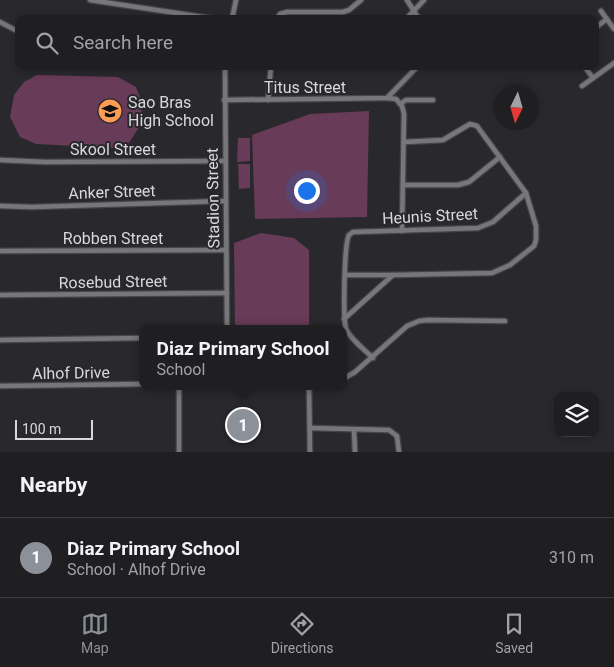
<!DOCTYPE html>
<meta charset="utf-8">
<style>
:root{--surface:#1f1e21;--page:#2c2b2e;--text:#f1f3f6;--muted:#a1a2a5;--line:#3c3c3f;--accent:#8c9099}
body{margin:0;font-family:Roboto,sans-serif;background:var(--page);color:var(--text)}
.controls{position:absolute;right:15px;bottom:15px;display:grid;overflow:hidden;border-radius:10px;box-shadow:0 2px 8px #0003}
.controls button{width:45px;height:45px;display:grid;place-items:center;padding:0;border:0;border-bottom:1px solid var(--line);background:var(--surface);color:var(--text);font:25px sans-serif}
.compass{position:absolute;left:494px;top:85px;width:45px;height:45px;border-radius:50%;background:var(--surface);box-shadow:0 2px 8px #0003;rotate:185deg}
.scale{position:absolute;left:15px;bottom:12px;width:78px;box-sizing:border-box;padding-left:5px;border:2px solid #d8d8da;border-top:0;font-size:14px;line-height:18px;white-space:nowrap;color:#d8d8da;-webkit-text-stroke:4px #29282c;paint-order:stroke}
.you{position:absolute;left:306px;top:190px;width:18px;height:18px;margin:-12px;border:4px solid #fff;border-radius:50%;background:#1a73e8;box-shadow:0 0 0 8px #1a73e833}
.badge{display:grid;place-items:center;width:32px;height:32px;border-radius:50%;background:var(--accent);color:#fff;font-size:16px;font-weight:700}
.pin{position:absolute;translate:-50% -50%;border:2px solid #fff;box-shadow:0 1px 5px #0006}
.popup{position:absolute;left:139px;top:325px;width:208px;height:65px;box-sizing:border-box;display:grid;place-content:center;border-radius:10px;background:var(--surface);filter:drop-shadow(0 1px 4px #0005);font-size:16px;white-space:nowrap;color:var(--muted)}
.popup b{font-size:19px;color:var(--text)}
.popup::after{content:'';position:absolute;left:50%;top:100%;margin-left:-10px;border:10px solid transparent;border-top-color:var(--surface)}
.list{margin:0;padding:0;list-style:none}
h2{display:flex;justify-content:space-between;align-items:center;height:65px;margin:0;padding:0 20px;font-size:21px}
h2 small{font-size:16px;font-weight:400;color:var(--muted)}
.list li{display:grid;grid-template-columns:32px 1fr auto;gap:15px;align-items:center;box-sizing:border-box;height:80px;padding:0 20px;border-top:1px solid var(--line)}
.list b{display:block;font-size:19px;white-space:nowrap}
.list p{margin:0;font-size:16px;white-space:nowrap;color:var(--muted)}
.list em{font-size:16px;font-style:normal;color:var(--muted)}
.icon{flex:none;width:28px;height:28px;fill:none;stroke:currentColor;stroke-width:2;stroke-linecap:round;stroke-linejoin:round}
.map{position:relative;flex:none;width:614px;height:452px;overflow:hidden}
.search{position:absolute;background:var(--surface);box-shadow:0 2px 8px #0003;left:15px;right:15px;top:15px;height:55px;display:flex;align-items:center;gap:12px;box-sizing:border-box;padding:0 18px;border-radius:10px;color:var(--muted);font-size:19px}
.sheet{height:145px;background:var(--surface)}
nav{display:flex;justify-content:space-around;align-items:center;box-sizing:border-box;height:70px;border-top:1px solid var(--line);background:var(--surface);font-size:14px;color:var(--muted)}
nav a{display:grid;justify-items:center;gap:2px}
nav .on{color:var(--accent)}
.map>svg:first-child{display:block}
.green{fill:#683b58}
.lines{fill:none;stroke-linecap:round;stroke-linejoin:round}
.minor-casing{stroke:#454548;stroke-width:7}
.minor{stroke:#77767b;stroke-width:4.5}
.labels{text-anchor:middle;dominant-baseline:central;stroke-width:4;stroke-linejoin:round;paint-order:stroke}
.street-label{font-size:16px;fill:#d8d8da;stroke:#29282c}
.poi-label{font-size:16px;fill:#d8d8da;stroke:#29282c;text-anchor:start}
</style>
<div class="map">
<svg width="614" height="452" viewBox="0 0 614 452">
<rect width="100%" height="100%" fill="#29282c"/>
<g class="green">
<polygon points="37,75 118,77 136,87 142,102 141,124 129,143 114,148 36,144 20,137 10,117 14,95 24,82"/>
<polygon points="369,111 367,217 255,219 252,135 310,114"/>
<polygon points="238,138 250,138 250,161 237,162"/>
<polygon points="238,164 250,164 250,188 239,189"/>
<polygon points="261,233 294,238 309,250 309,329 235,329 234,243"/>
</g>
<g class="lines">
<defs>
<g id="minor">
<polyline points="90,0 216,19"/>
<polyline points="407,0 419,19"/>
<polyline points="601,11 614,29"/>
<polyline points="232,19 236,0"/>
<polyline points="277,19 280,14 287,12 343,12 349,10 361,0"/>
<polyline points="406,19 424,0"/>
<polyline points="0,22 19,32"/>
<polyline points="595,28 607,19"/>
<polyline points="225,66 227,329"/>
<polyline points="584,66 593,78"/>
<polyline points="582,86 614,63"/>
<polyline points="387,98 396,99 402,106 404,114 402,231"/>
<polyline points="224,100 387,98 418,66"/>
<polyline points="268,100 271,66"/>
<polyline points="400,104 406,100 433,100"/>
<polyline points="0,160 45,162 225,161"/>
<polyline points="403,185 458,185 469,182 500,157"/>
<polyline points="0,206 32,207 225,201"/>
<polyline points="0,251 226,250"/>
<polyline points="345,275 393,275"/>
<polyline points="0,295 227,293"/>
<polyline points="344,319 393,275 492,273 510,265 534,246 536,240 536,226 526,193 477,126 470,124 443,140 404,142"/>
<polyline points="0,340 143,338"/>
<path d="M373 358C364 349 351 340 346 329 343 318 344 244 349 235L353 232 478 228 493 222 526 193"/>
<polyline points="343,379 355,372 407,326 419,321 428,320 505,321"/>
<polyline points="0,386 143,384"/>
<polyline points="309,386 310,452"/>
<polyline points="310,428 389,430 397,436 399,452"/>
<polyline points="354,430 355,452"/>
<polyline points="179,452 179,386"/>
</g>
</defs>
<use href="#minor" class="minor-casing"/>
<use href="#minor" class="minor"/>
</g>
<defs>
<symbol id="school-disc" viewBox="-11 -11 22 22"><circle r="9.5" fill="#fd9d55" stroke="#29282c"/><path d="M0-5L7-2L0 1L-7-2ZM-4 1L0 2.5L4 1V4Q0 6-4 4Z" fill="#111"/></symbol>
</defs>
<g fill-rule="evenodd">
<use href="#school-disc" x="96" y="97" width="28" height="28"/>
</g>
<g class="labels">
<g class="street-label">
<text x="305" y="87">Titus Street</text>
<text x="113" y="149">Skool Street</text>
<text transform="translate(112 192) rotate(-2)">Anker Street</text>
<text transform="translate(213 198) rotate(-91)">Stadion Street</text>
<text transform="translate(430 216) rotate(-3)">Heunis Street</text>
<text x="113" y="238">Robben Street</text>
<text transform="translate(113 282) rotate(-1)">Rosebud Street</text>
<text transform="translate(71 373) rotate(-1)">Alhof Drive</text>
</g>
<g class="poi-label">
<text x="128" y="102">Sao Bras<tspan x="128" dy="18">High School</tspan></text>
</g>
</g>
</svg>
<div class="controls">
<button><svg class="icon" aria-label="layers" viewBox="0 0 24 24"><path d="M12 4l9 5-9 5-9-5zM3 14l9 5 9-5"/></svg></button>
</div>
<svg class="compass" viewBox="-18 -18 36 36"><path d="M0-13l5 13h-10z" fill="#e53935"/><path d="M0 13l5-13h-10z" fill="#a1a2a5"/></svg>
<div class="scale">100 m</div>
<div class="you"></div>
<div class="pin badge" style="left:243px;top:425px">1</div>
<div class="popup"><b>Diaz Primary School</b>School</div>
<div class="search"><svg class="icon" aria-label="search" viewBox="0 0 24 24"><circle cx="10" cy="10" r="6"/><path d="M15 15l6 6"/></svg>Search here</div>
</div>
<section class="sheet">
<h2>Nearby<small></small></h2>
<ul class="list">
<li><span class="badge">1</span><div><b>Diaz Primary School</b><p>School · Alhof Drive</p></div><em>310 m</em></li>
</ul>
</section>
<nav>
<a class="on"><svg class="icon" aria-label="map" viewBox="0 0 24 24"><path d="M3 6l6-2 6 2 6-2v14l-6 2-6-2-6 2zM9 4v14M15 6v14"/></svg>Map</a>
<a><svg class="icon" aria-label="directions" viewBox="0 0 24 24"><path d="M12 3l9 9-9 9-9-9zM9 14v-3h6M13 9l2 2-2 2"/></svg>Directions</a>
<a><svg class="icon" aria-label="saved" viewBox="0 0 24 24"><path d="M7 4h10v16l-5-4-5 4z"/></svg>Saved</a>
</nav>
